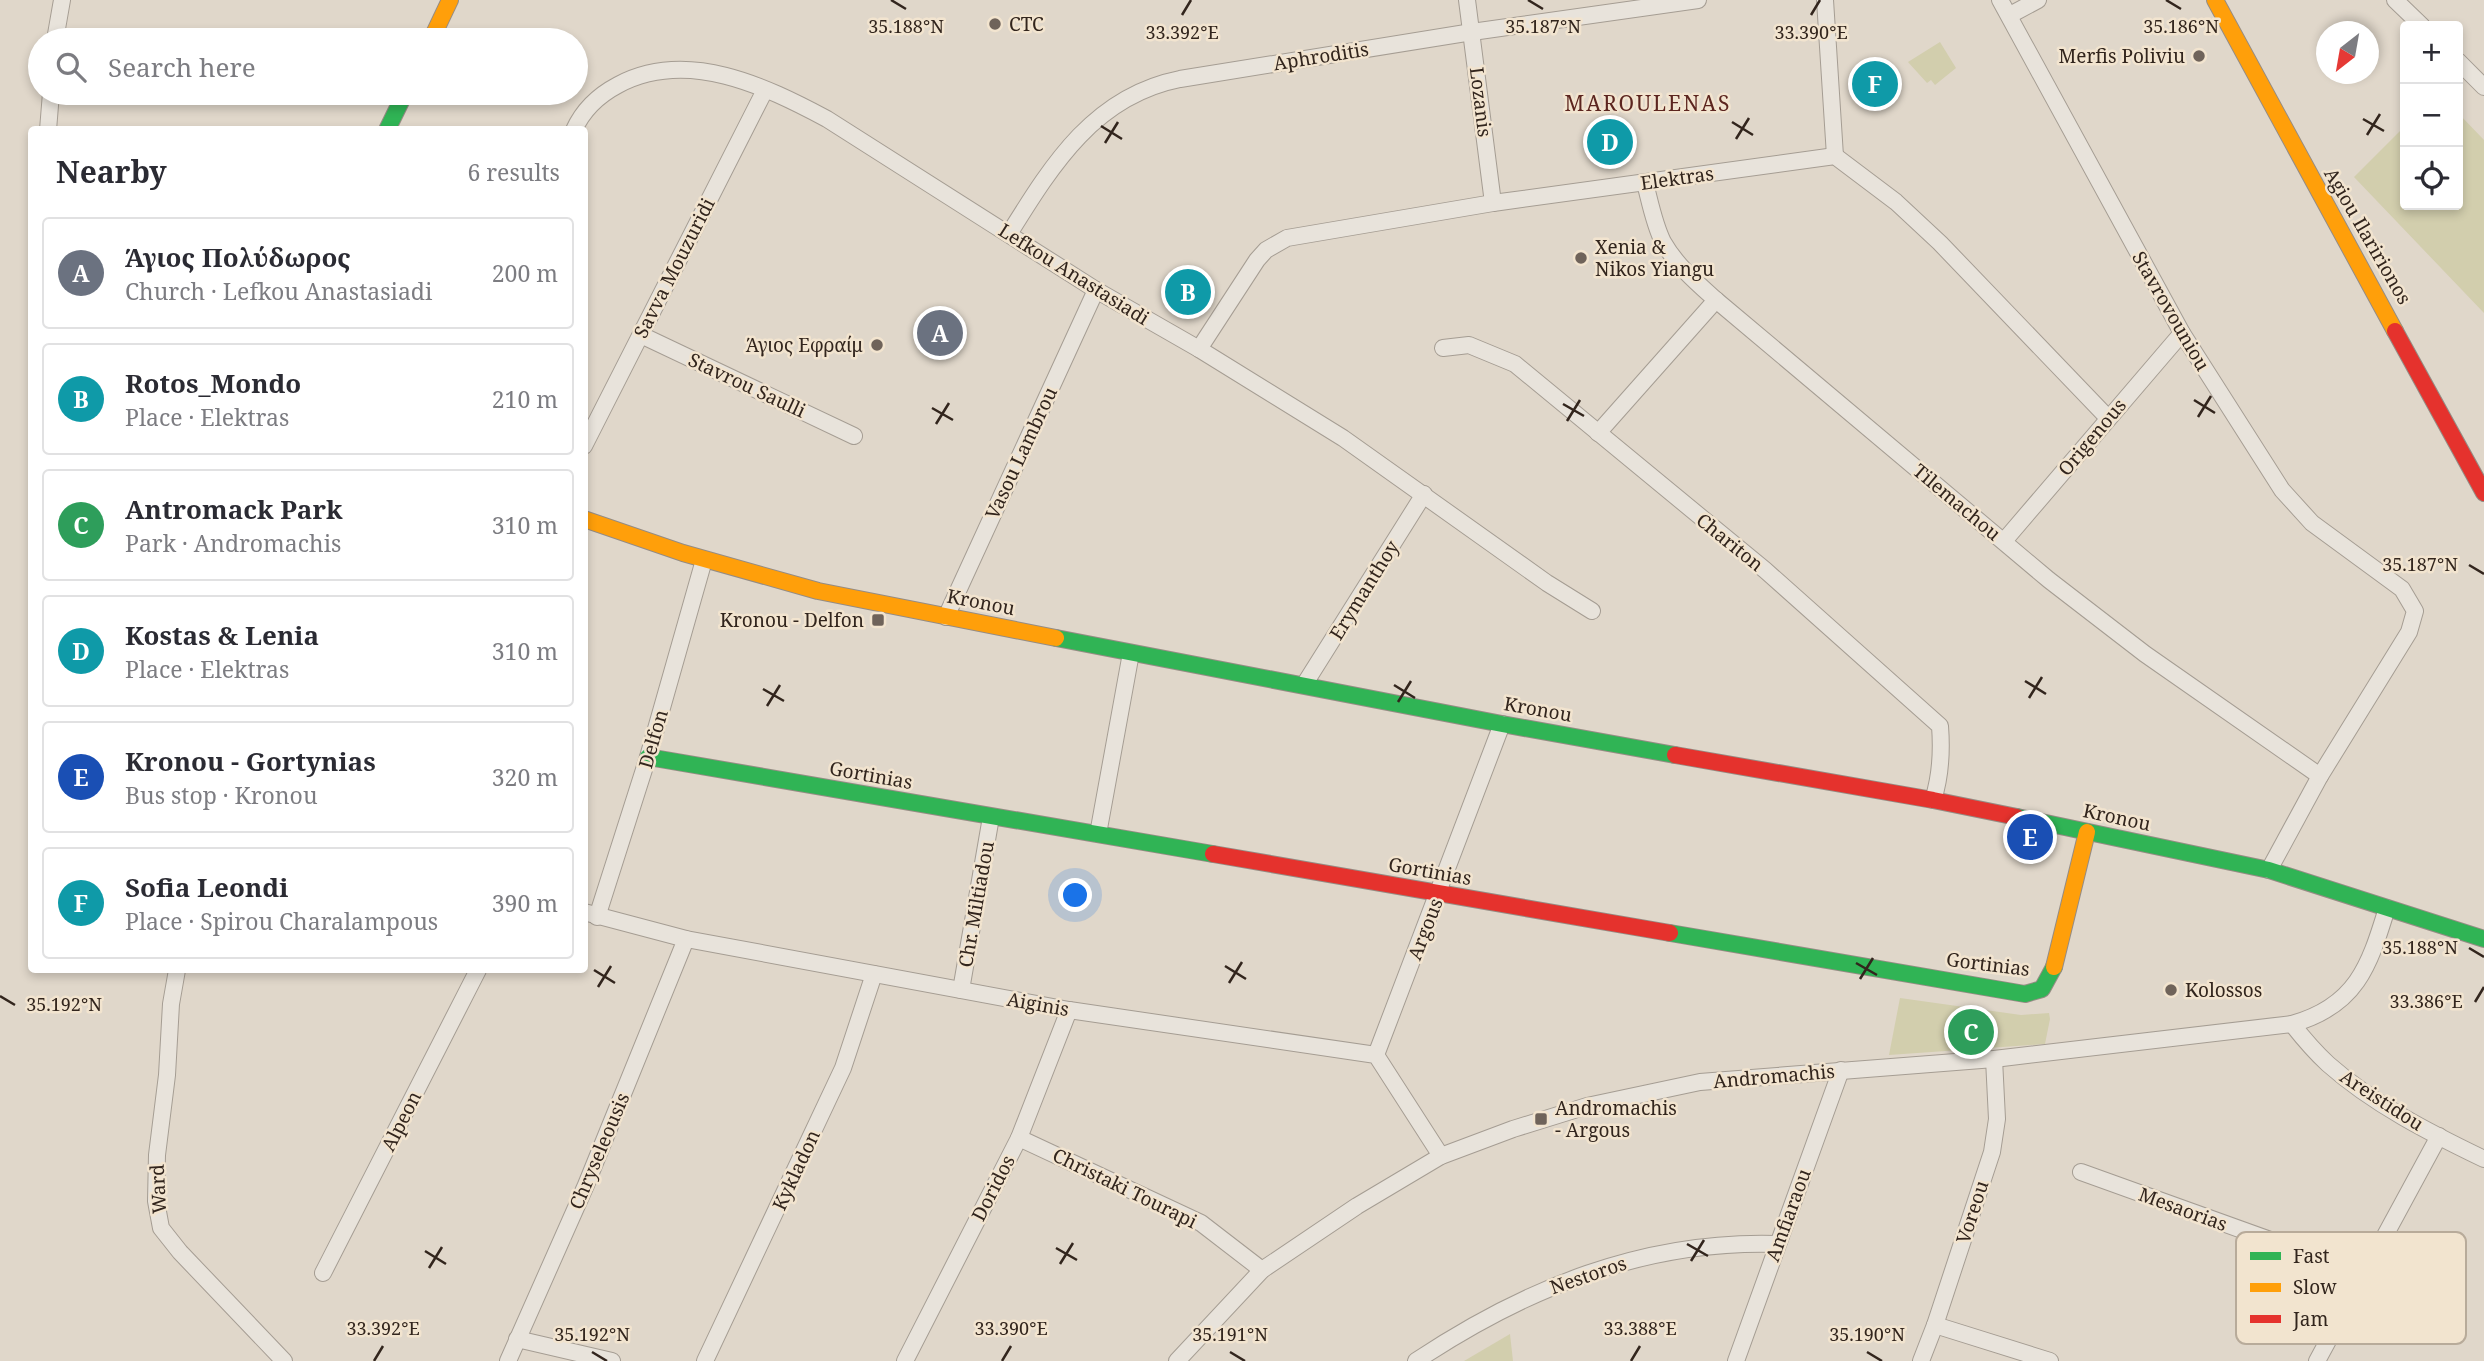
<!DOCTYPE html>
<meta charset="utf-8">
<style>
:root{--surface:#fff;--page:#f2f2f3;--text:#2b2b33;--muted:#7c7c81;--line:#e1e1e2;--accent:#1a73e8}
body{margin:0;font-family:"Noto Serif",serif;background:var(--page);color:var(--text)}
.controls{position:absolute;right:21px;top:21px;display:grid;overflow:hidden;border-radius:7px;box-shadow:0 4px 10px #0003}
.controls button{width:63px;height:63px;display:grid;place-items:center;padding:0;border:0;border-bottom:2px solid var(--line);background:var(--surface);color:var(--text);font:35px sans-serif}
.compass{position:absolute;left:2316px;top:21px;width:63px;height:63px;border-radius:50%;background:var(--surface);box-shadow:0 4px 10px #0003;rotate:211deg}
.you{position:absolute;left:1076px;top:896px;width:24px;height:24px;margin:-18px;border:5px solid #fff;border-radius:50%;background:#1a73e8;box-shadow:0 0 0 10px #1a73e833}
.badge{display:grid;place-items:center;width:46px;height:46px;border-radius:50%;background:var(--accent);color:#fff;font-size:23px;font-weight:700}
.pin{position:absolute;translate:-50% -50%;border:4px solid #fff;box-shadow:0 2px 7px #0006}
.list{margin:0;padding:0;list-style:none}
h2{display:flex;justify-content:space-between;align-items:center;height:91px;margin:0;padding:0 28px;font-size:30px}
h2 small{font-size:23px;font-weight:400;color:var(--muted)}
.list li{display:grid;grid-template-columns:46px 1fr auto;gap:21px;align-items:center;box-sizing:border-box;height:112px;margin:0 14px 14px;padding:0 14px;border:2px solid var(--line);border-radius:7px}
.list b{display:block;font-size:26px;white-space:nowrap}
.list p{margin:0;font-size:23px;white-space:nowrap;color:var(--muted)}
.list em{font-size:23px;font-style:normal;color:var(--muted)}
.icon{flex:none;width:38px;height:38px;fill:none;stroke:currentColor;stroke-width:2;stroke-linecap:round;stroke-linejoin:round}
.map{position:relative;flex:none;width:2484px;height:1361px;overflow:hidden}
.search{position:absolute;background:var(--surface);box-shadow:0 4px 10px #0003;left:28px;top:28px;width:560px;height:77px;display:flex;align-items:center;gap:18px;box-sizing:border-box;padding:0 24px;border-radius:38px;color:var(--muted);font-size:26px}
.panel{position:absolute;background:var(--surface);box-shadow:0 4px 10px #0003;left:28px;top:126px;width:560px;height:847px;border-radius:7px}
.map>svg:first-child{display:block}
.green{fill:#d2cead}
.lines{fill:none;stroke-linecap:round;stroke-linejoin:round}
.street-casing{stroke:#a59d93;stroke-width:18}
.fast-casing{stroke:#958c84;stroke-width:18}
.slow-casing{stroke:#958c84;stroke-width:18}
.jam-casing{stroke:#958c84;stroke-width:18}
.street{stroke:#e8e3db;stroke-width:16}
.fast{stroke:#30b455;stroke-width:16}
.slow{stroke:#ff9f0a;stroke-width:16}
.jam{stroke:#e5322d;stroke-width:16}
.ticks{fill:none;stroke:#32251d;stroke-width:2.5}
.poi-dot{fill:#6f635a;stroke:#f2e4cf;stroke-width:2.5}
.labels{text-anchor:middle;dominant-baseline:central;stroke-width:5;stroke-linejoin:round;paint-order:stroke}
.poi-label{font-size:19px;fill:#32251d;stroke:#f2e4cf;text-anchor:start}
.street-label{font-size:19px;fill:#32251d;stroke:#f2e4cf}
.neighbourhood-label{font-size:21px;letter-spacing:2px;fill:#5c251f;stroke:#f2e4cf}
.key{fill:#f2e4cf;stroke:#b8ab9a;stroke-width:2}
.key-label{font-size:19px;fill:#32251d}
.ticks-label{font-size:18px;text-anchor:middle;fill:#32251d;stroke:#f2e4cf;stroke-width:5;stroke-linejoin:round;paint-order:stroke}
</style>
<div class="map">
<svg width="2484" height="1361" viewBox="0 0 2484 1361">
<rect width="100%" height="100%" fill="#e0d7ca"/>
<g class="green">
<polygon points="1940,42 1956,68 1935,85 1931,80 1927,83 1908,62"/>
<polygon points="2458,113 2484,140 2484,313 2354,177 2405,126 2405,205 2458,205"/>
<polygon points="1900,998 2021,1015 2049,1013 2050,1019 2045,1044 1889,1055"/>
<polygon points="1510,1334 1513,1361 1464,1361"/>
</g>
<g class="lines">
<defs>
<g id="street">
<polyline points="1467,0 1493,203"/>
<polyline points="1825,0 1835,156"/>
<polyline points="2000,0 2182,333 2282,490 2312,523 2402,589 2415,611 2409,632 2320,776 2269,870"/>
<polyline points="2395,0 2422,26"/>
<polyline points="2010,15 2038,0"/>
<polyline points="55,40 62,0"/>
<polyline points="2458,61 2484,87"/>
<polyline points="48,130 51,93"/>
<path d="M574 130C583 110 599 95 618 85 687 48 765 86 827 119L1096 290 1199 349 1343 438 1547 583 1592 611"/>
<path d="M1645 183C1650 202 1654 224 1663 242 1676 265 1697 283 1716 300L2049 580 2145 654 2320 776"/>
<path d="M1009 234C1052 165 1094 96 1180 79L1472 32 1698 0"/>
<polyline points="641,335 854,436"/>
<path d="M1443 348 1469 345 1515 364 1765 570 1940 726C1942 752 1941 775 1933 800"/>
<polyline points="1199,349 1257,260 1266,250 1287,238 1493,203 1835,156 1896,202 1940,243 2108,418"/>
<polyline points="1598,433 1716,300"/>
<polyline points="584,446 765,90"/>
<polyline points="2004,541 2182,333"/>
<polyline points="946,617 1096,290"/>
<polyline points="1304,685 1424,494"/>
<polyline points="1098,834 1131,653"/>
<polyline points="584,912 686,939 1069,1010 1376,1055 1441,1156"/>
<polyline points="597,917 648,757 704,560"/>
<polyline points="177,970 171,1004 167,1075 157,1155 156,1201 161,1228 180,1252 284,1361"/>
<polyline points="961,990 991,817"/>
<path d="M2292 1024C2303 1038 2315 1052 2328 1064 2373 1104 2430 1133 2484 1159"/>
<polyline points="1376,1055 1502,724"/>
<polyline points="1019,1138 1201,1223 1262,1270"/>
<polyline points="2081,1172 2337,1264 2363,1276"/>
<polyline points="323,1273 478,970"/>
<polyline points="1935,1325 2050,1361"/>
<polyline points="517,1339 612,1361"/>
<polyline points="508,1361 586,1185 686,939"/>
<polyline points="705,1361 843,1068 874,974"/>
<polyline points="905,1361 1019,1138 1069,1010"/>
<path d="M1177 1361 1262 1270 1357 1206 1441 1156 1513 1129 1587 1106 1700 1082 1994 1059 2292 1024C2356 1006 2369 967 2387 908"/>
<path d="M1416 1361C1526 1288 1644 1240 1777 1244"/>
<polyline points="1736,1361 1841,1070"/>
<polyline points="1921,1361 1935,1325 1992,1152 1997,1119 1994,1059"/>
<polyline points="2317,1361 2439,1136"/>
</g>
<g id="fast">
<polyline points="387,130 405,93"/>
<polyline points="1056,638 1502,724 1675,755"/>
<polyline points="648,757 1213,854"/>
<polyline points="2017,817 2269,870 2484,939"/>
<polyline points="1670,933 2025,994 2042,989 2054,967"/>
</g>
<g id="slow">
<polyline points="2215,0 2395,331"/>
<polyline points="431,40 450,0"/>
<polyline points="584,519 683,553 818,591 1056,638"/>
<polyline points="2054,967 2087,832"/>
</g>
<g id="jam">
<polyline points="2395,331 2484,493"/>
<polyline points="1675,755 1933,800 2017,817"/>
<polyline points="1213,854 1670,933"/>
</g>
</defs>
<use href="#street" class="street-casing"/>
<use href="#fast" class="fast-casing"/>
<use href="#slow" class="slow-casing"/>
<use href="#jam" class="jam-casing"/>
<use href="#street" class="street"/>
<use href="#fast" class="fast"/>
<use href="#slow" class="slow"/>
<use href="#jam" class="jam"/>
</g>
<path class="ticks" d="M891 0 906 9M1528 0 1543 9M2166 0 2181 9M1182 15 1191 0M1811 15 1820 0M2363 119 2384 131M1732 122 1753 135M1101 126 1122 139M2367 135 2380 114M1736 139 1749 118M1105 143 1118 122M2194 400 2215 413M1563 404 1584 416M932 408 953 420M2198 417 2211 396M1567 421 1580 400M936 424 949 403M2469 565 2484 574M2025 681 2046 694M1394 685 1415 698M763 689 784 701M2029 698 2042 677M1398 702 1411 681M767 706 780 685M2469 948 2484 957M1856 963 1877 975M1225 966 1246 979M594 970 615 983M1860 979 1873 958M1229 983 1242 962M598 987 611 966M0 996 15 1005M2475 1002 2484 987M1687 1244 1708 1256M1056 1248 1077 1260M425 1251 446 1264M1691 1261 1704 1240M1060 1264 1073 1243M429 1268 442 1247M592 1352 607 1361M1230 1352 1245 1361M1867 1352 1882 1361M374 1361 383 1346M1002 1361 1011 1346M1631 1361 1640 1346"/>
<g class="poi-dot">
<circle cx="995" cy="24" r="7"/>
<circle cx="2199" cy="56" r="7"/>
<circle cx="1581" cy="258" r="7"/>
<circle cx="877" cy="345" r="7"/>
<rect x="871" y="613" width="14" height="14" rx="3.5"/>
<circle cx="2171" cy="990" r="7"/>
<rect x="1534" y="1112" width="14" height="14" rx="3.5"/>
</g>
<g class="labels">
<g class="poi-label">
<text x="1009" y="24">CTC</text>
<text x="2185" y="56" text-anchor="end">Merfis Poliviu</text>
<text x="1595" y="247">Xenia &amp;<tspan x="1595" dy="22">Nikos Yiangu</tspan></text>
<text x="863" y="345" text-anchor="end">Άγιος Εφραίμ</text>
<text x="864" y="620" text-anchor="end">Kronou - Delfon</text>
<text x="2185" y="990">Kolossos</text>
<text x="1555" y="1108">Andromachis<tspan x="1555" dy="22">- Argous</tspan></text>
</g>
<g class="street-label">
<text transform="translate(1321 56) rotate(-9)">Aphroditis</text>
<text transform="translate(1481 102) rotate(83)">Lozanis</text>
<text transform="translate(1677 178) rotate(-8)">Elektras</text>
<text transform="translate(2368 236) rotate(60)">Agiou Ilaririonos</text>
<text transform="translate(674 268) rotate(-63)">Savva Mouzuridi</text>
<text transform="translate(1074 274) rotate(32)">Lefkou Anastasiadi</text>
<text transform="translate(2171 311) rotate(60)">Stavrovouniou</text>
<text transform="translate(747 385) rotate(25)">Stavrou Saulli</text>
<text transform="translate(2092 437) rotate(-50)">Origenous</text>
<text transform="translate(1021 453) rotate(-65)">Vasou Lambrou</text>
<text transform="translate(1957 502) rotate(40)">Tilemachou</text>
<text transform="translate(1730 542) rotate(39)">Chariton</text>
<text transform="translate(1364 590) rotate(-58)">Erymanthoy</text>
<text transform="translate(981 602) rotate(11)">Kronou</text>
<text transform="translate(1538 709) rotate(10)">Kronou</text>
<text transform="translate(653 739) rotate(-74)">Delfon</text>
<text transform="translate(871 775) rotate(10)">Gortinias</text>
<text transform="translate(2117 817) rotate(12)">Kronou</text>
<text transform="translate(1430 871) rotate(10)">Gortinias</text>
<text transform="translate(976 904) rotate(-80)">Chr. Miltiadou</text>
<text transform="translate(1425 929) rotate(-69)">Argous</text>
<text transform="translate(1988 964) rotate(7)">Gortinias</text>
<text transform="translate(1038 1004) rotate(10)">Aiginis</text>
<text transform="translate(1774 1076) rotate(-5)">Andromachis</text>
<text transform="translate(2382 1100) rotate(33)">Areistidou</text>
<text transform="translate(401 1121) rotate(-63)">Alpeon</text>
<text transform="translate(599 1151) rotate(-67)">Chryseleousis</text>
<text transform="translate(796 1170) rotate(-65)">Kykladon</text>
<text transform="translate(993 1188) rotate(-63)">Doridos</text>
<text transform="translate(1125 1188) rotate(26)">Christaki Tourapi</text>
<text transform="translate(158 1189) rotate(-93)">Ward</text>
<text transform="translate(2183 1209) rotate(20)">Mesaorias</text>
<text transform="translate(1972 1212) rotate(-72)">Voreou</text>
<text transform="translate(1788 1215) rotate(-70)">Amfiaraou</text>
<text transform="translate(1588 1275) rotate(-19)">Nestoros</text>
</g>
<g class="neighbourhood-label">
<text x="1648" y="103">MAROULENAS</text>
</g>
</g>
<rect x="2236" y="1232" width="230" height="112" rx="10" class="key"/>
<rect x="2250" y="1252" width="31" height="8" fill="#30b455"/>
<rect x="2250" y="1283" width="31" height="9" fill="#ff9f0a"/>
<rect x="2250" y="1315" width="31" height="8" fill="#e5322d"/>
<g class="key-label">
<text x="2293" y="1263">Fast</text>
<text x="2293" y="1294">Slow</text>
<text x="2293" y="1326">Jam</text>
</g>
<g class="ticks-label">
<text x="906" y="33">35.188°N</text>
<text x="1543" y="33">35.187°N</text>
<text x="2181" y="33">35.186°N</text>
<text x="1182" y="39">33.392°E</text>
<text x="1811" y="39">33.390°E</text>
<text x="2420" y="571">35.187°N</text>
<text x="2420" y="954">35.188°N</text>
<text x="2426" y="1008">33.386°E</text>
<text x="64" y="1011">35.192°N</text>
<text x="383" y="1335">33.392°E</text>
<text x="1011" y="1335">33.390°E</text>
<text x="1640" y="1335">33.388°E</text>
<text x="592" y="1341">35.192°N</text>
<text x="1230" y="1341">35.191°N</text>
<text x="1867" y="1341">35.190°N</text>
</g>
</svg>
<div class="controls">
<button>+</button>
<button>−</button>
<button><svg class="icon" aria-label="locate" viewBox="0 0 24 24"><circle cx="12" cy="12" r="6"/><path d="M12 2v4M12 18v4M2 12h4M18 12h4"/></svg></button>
</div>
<svg class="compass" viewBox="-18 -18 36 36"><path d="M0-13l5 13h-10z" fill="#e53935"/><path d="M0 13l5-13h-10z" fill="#7c7c81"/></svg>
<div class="you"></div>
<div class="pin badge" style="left:940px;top:333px;background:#6b7280">A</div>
<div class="pin badge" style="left:1188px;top:292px;background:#0f9aa8">B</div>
<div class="pin badge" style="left:1971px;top:1032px;background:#2e9e5b">C</div>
<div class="pin badge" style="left:1610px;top:142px;background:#0f9aa8">D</div>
<div class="pin badge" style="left:2030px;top:837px;background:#1a4fb4">E</div>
<div class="pin badge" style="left:1875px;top:84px;background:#0f9aa8">F</div>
<div class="search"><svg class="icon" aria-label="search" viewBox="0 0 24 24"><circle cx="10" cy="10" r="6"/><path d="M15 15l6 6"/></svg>Search here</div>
<section class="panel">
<h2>Nearby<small>6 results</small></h2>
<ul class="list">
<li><span class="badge" style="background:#6b7280">A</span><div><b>Άγιος Πολύδωρος</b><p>Church · Lefkou Anastasiadi</p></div><em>200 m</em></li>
<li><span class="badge" style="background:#0f9aa8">B</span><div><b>Rotos_Mondo</b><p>Place · Elektras</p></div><em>210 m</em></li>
<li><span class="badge" style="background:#2e9e5b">C</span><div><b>Antromack Park</b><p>Park · Andromachis</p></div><em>310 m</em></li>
<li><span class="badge" style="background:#0f9aa8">D</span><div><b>Kostas &amp; Lenia</b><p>Place · Elektras</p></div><em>310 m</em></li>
<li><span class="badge" style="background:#1a4fb4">E</span><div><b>Kronou - Gortynias</b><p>Bus stop · Kronou</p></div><em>320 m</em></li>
<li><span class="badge" style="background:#0f9aa8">F</span><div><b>Sofia Leondi</b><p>Place · Spirou Charalampous</p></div><em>390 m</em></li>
</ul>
</section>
</div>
